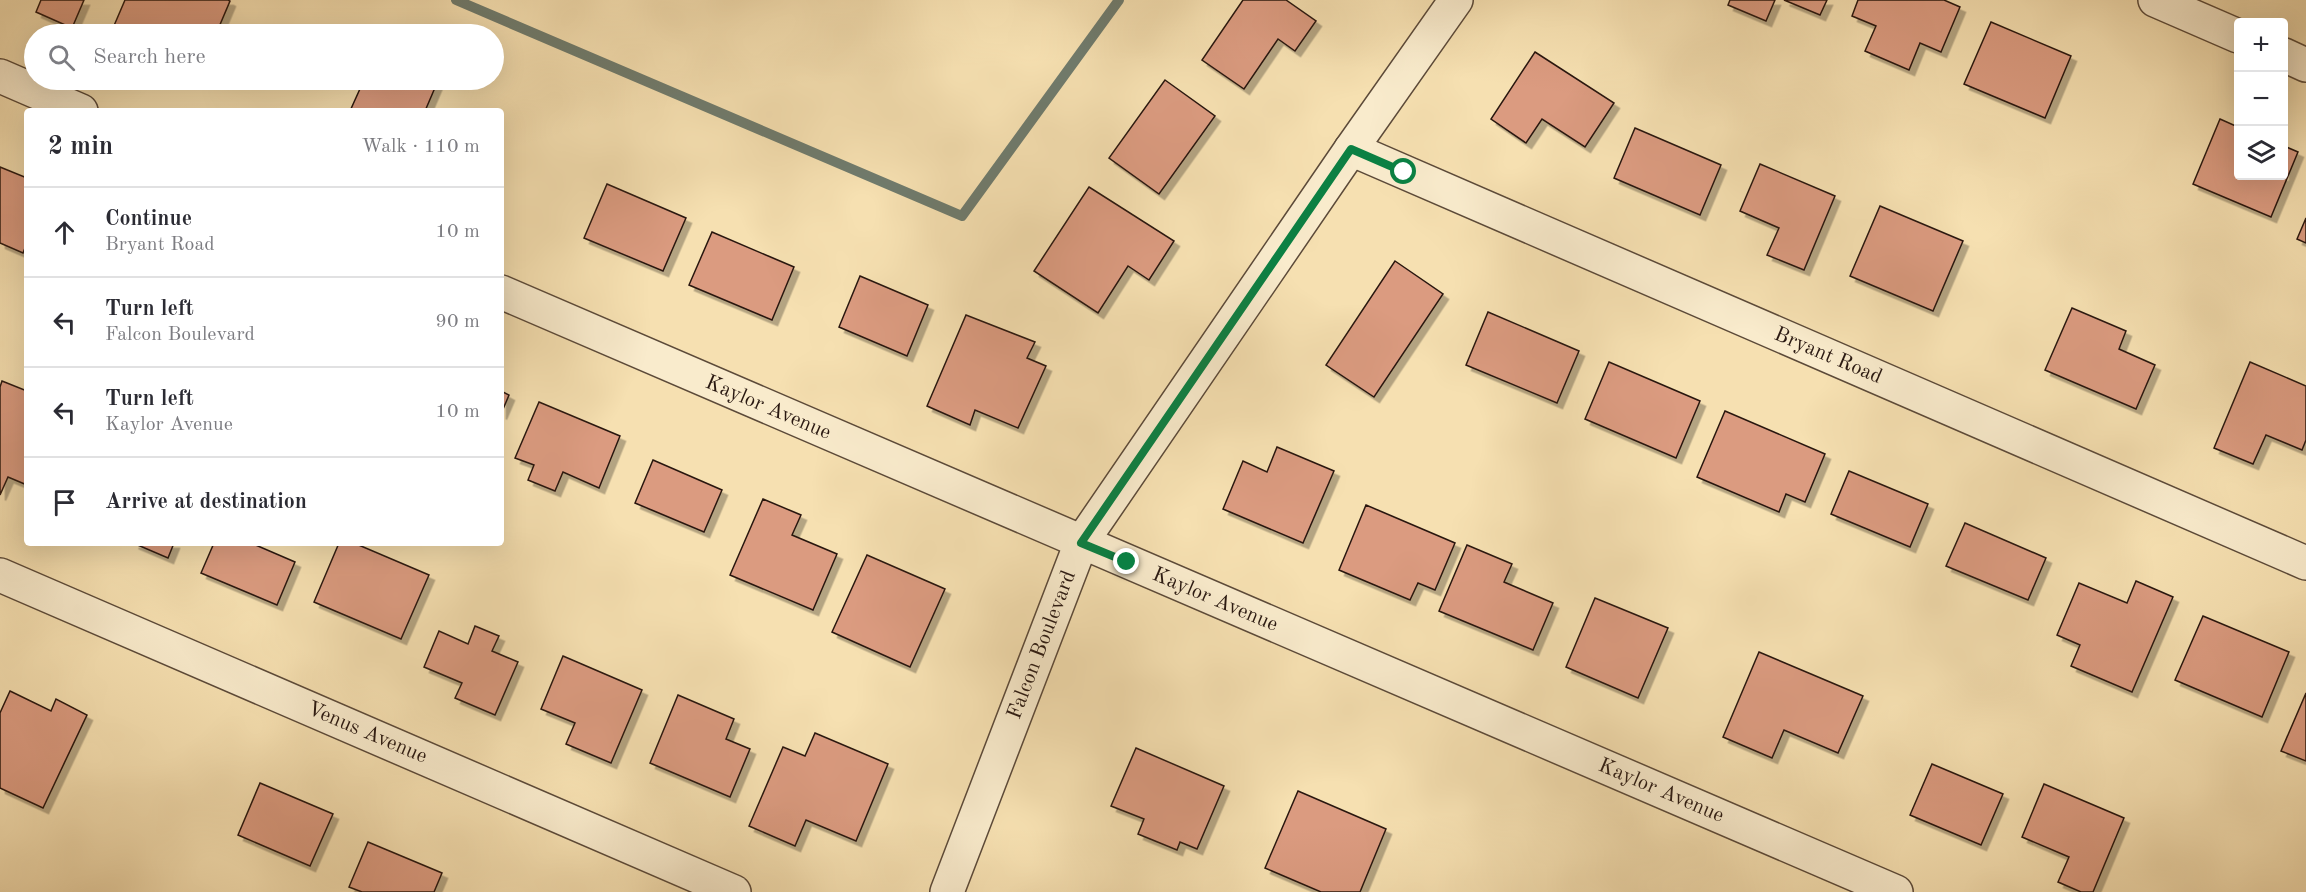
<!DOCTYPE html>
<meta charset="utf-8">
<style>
:root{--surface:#fff;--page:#f7f7f7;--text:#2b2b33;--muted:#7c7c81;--line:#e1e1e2}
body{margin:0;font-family:"Old Standard TT",serif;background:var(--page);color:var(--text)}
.controls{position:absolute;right:18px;top:18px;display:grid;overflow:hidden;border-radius:6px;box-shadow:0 6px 24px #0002}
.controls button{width:54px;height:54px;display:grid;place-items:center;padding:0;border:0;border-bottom:2px solid var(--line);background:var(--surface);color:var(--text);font:30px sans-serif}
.stop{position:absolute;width:18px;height:18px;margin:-14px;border:4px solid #0b8043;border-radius:50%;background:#fff}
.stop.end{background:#0b8043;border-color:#fff;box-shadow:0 2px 6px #0008}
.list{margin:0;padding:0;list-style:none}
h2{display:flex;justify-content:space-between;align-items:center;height:78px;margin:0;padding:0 24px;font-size:26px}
h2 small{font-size:20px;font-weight:400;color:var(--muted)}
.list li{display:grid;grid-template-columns:39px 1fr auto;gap:18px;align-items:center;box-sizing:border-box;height:90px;padding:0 24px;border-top:2px solid var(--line)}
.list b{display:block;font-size:22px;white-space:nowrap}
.list p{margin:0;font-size:20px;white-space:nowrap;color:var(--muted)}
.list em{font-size:20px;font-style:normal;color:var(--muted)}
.icon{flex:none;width:33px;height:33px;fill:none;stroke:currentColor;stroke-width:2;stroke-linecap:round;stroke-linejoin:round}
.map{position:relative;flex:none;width:2306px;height:892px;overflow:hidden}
.search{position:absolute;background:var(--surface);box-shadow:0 6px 24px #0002;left:24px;top:24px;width:480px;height:66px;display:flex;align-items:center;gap:15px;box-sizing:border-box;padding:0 21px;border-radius:33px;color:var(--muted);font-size:22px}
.panel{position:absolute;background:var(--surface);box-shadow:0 6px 24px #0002;left:24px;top:108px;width:480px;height:438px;border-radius:6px}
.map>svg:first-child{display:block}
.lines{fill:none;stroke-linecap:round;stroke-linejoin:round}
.stream{stroke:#6f7b6d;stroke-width:10}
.building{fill:#db9b80;stroke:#291811;stroke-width:1.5;filter:url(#shadow)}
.minor-casing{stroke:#5c4a39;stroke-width:36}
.minor{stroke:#f9ebcc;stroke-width:33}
.route{stroke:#0b8043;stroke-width:8}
.labels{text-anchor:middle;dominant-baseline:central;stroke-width:4.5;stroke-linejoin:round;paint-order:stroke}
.street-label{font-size:21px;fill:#291811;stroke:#f9ebcc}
</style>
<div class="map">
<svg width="2306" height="892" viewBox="0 0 2306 892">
<defs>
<filter id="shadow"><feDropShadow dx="5.5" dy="5.5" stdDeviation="0" flood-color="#0004"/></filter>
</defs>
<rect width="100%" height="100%" fill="#f6e0b1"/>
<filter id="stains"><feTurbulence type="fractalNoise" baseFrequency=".00333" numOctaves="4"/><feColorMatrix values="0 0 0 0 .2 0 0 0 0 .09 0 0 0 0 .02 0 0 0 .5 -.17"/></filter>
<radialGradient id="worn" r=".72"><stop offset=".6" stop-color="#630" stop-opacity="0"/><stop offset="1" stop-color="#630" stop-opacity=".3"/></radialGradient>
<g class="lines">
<polyline class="stream" points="456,0 962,216 1119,0"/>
</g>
<g class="building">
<polygon points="41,0 84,0 72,28 36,12"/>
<polygon points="125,0 228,0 230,1 216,34 130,34 113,28"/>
<polygon points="1243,0 1286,0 1316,21 1295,51 1278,39 1244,89 1202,60"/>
<polygon points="1730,0 1775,0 1766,21 1728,5"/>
<polygon points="1784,0 1827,0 1820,15"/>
<polygon points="1858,0 1944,0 1960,7 1941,52 1920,43 1909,70 1865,51 1876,26 1852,16"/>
<polygon points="1991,22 2071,56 2045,118 1964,84"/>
<polygon points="1535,52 1614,103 1585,147 1542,119 1526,143 1491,119"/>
<polygon points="364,80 428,80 437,83 425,111 350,111"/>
<polygon points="1165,80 1215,116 1159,194 1109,158"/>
<polygon points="2220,119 2238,127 2238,176 2284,176 2284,146 2298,152 2271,217 2193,184"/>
<polygon points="1635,128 1721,165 1700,215 1614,178"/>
<polygon points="1760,164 1835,196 1804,270 1767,255 1779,228 1740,211"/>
<polygon points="0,167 27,178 27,243 23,253 0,243"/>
<polygon points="607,184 686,218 663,271 584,238"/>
<polygon points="1089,187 1174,241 1149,280 1128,266 1098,313 1034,271"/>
<polygon points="1880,206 1963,241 1933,311 1850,276"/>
<polygon points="2306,218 2306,243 2297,239"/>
<polygon points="712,232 794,267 772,320 689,285"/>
<polygon points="1395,261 1443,294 1374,397 1326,365"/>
<polygon points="860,276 928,305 907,356 839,327"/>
<polygon points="2072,308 2126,331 2119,349 2155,365 2136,409 2045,370"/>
<polygon points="1488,312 1579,351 1557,403 1466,365"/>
<polygon points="966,315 1035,342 1027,358 1046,366 1018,428 975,410 970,425 927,406"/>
<polygon points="1609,362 1700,401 1676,458 1585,419"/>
<polygon points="2250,362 2306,386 2306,440 2302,450 2266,435 2253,464 2214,448"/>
<polygon points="2,381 27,391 27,485 8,477 0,495 0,387"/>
<polygon points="501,391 509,395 501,414"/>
<polygon points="539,402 620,436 599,488 563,472 555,491 528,480 534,465 515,458"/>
<polygon points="1725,411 1825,454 1805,502 1786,494 1779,512 1697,477"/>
<polygon points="1277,447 1334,471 1303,543 1223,509 1243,461 1267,472"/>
<polygon points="653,460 722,490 704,532 635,503"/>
<polygon points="1849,471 1928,504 1910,547 1831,514"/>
<polygon points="763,499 801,515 792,535 837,554 813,610 730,575"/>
<polygon points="1366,505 1455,543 1435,590 1418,583 1410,600 1339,570"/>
<polygon points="1965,523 2046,558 2028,600 1946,566"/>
<polygon points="133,543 174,543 168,558"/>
<polygon points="214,543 251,543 295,562 277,605 201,573"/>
<polygon points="339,543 354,543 429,575 401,639 314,602"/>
<polygon points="1467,545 1512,564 1504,582 1553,603 1533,650 1439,611"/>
<polygon points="867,555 945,589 910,667 832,632"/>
<polygon points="2136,581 2173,597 2132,692 2071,666 2080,645 2057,635 2079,583 2127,603"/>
<polygon points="1595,598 1668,628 1638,698 1566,667"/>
<polygon points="2203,616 2289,652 2262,717 2175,680"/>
<polygon points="475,626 499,636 492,651 518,662 495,715 455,698 462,683 424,667 439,631 468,644"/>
<polygon points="1759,652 1863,696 1838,753 1784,730 1772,758 1723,737"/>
<polygon points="563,656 642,690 611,763 566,744 575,723 541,709"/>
<polygon points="10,691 51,711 56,699 87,715 43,808 0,788 0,713"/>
<polygon points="2306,693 2306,761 2281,751"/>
<polygon points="678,695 734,719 726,739 750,749 730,797 650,763"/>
<polygon points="815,733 888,764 856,841 806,820 795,846 749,826 783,747 805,756"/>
<polygon points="1136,748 1224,786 1197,849 1180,842 1177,850 1138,834 1144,819 1111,806"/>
<polygon points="1932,764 2003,794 1981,845 1910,815"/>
<polygon points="260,783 333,814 310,866 238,835"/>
<polygon points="2044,784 2124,818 2093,892 2081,892 2058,882 2069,857 2022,837"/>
<polygon points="1298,791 1386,829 1360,892 1321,892 1265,868"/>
<polygon points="368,842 442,873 434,892 362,892 349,887"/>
</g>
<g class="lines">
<defs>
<g id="minor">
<polyline points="2155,0 2238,36"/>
<polyline points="2284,55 2306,65"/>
<polyline points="0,76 81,111"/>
<polyline points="1351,149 2306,563"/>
<polyline points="501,292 1896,892"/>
<polyline points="0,575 734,892"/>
<polyline points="947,892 1081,543 1351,149 1456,0"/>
</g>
</defs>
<use href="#minor" class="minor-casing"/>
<use href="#minor" class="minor"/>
</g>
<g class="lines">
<polyline class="route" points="1127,562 1081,543 1351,149 1404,172"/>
</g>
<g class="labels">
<g class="street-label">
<text transform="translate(1828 356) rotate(23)">Bryant Road</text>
<text transform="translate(768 408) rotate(23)">Kaylor Avenue</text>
<text transform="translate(1215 600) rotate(23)">Kaylor Avenue</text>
<text transform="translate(1042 645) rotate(-69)">Falcon Boulevard</text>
<text transform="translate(367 733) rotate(23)">Venus Avenue</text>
<text transform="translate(1661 791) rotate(23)">Kaylor Avenue</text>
</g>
</g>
<rect width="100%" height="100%" filter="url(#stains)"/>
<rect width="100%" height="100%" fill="url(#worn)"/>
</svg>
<div class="controls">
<button>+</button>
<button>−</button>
<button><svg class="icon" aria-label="layers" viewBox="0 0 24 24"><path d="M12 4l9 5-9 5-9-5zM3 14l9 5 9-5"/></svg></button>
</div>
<div class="stop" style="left:1404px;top:172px"></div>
<div class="stop end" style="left:1127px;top:562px"></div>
<div class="search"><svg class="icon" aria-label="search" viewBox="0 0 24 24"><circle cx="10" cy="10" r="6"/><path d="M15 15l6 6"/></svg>Search here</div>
<section class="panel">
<h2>2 min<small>Walk · 110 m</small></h2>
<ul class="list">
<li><svg class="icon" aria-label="ahead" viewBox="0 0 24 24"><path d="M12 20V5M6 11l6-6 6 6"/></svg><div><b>Continue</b><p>Bryant Road</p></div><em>10 m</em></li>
<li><svg class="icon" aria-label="left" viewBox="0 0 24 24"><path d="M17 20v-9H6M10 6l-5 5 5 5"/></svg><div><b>Turn left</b><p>Falcon Boulevard</p></div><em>90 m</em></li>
<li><svg class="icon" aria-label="left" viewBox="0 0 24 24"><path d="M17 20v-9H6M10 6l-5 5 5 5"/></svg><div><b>Turn left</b><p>Kaylor Avenue</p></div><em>10 m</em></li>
<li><svg class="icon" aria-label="arrive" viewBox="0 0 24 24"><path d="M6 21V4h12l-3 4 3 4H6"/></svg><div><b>Arrive at destination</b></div></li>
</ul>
</section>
</div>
